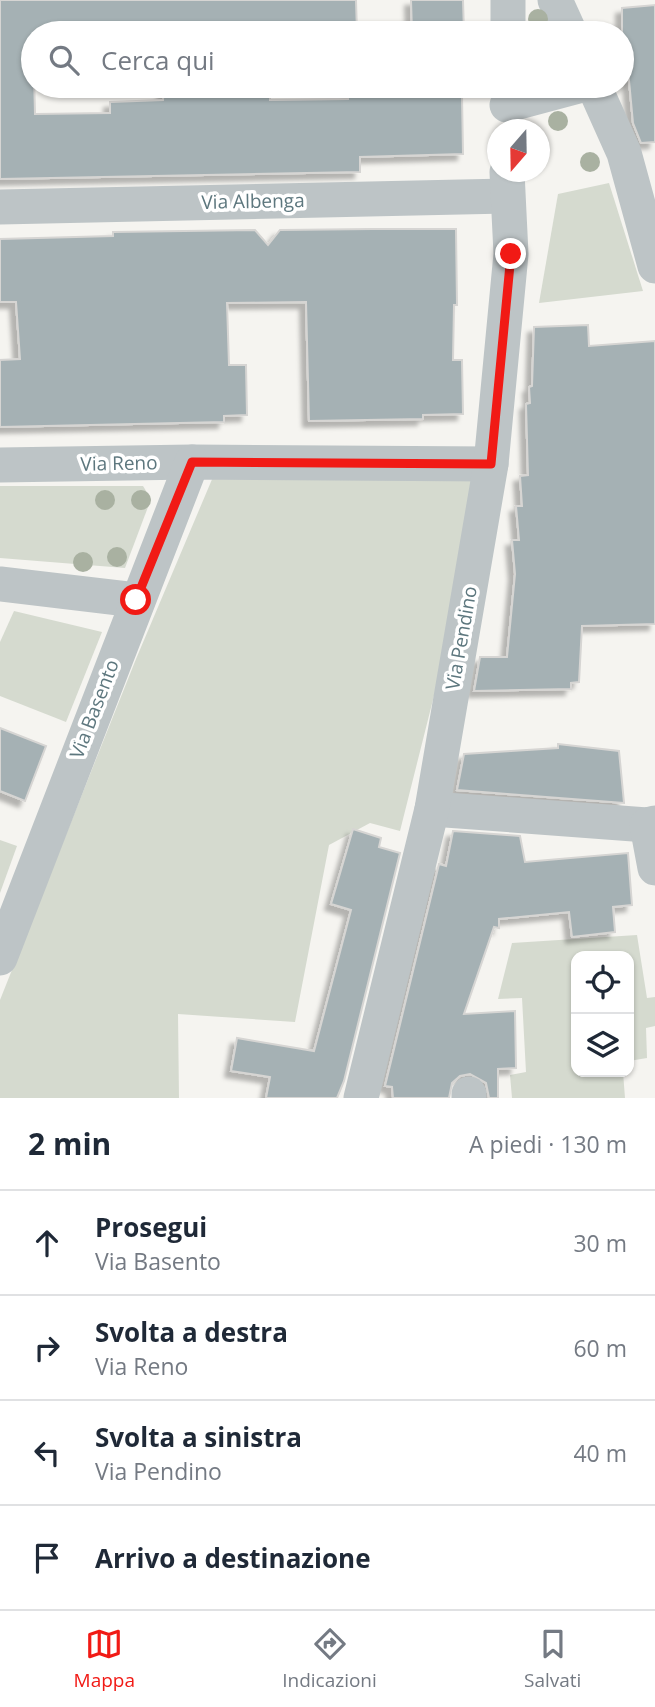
<!DOCTYPE html>
<html lang="it">
<meta charset="utf-8">
<style>
:root{--surface:#fff;--page:#f6f6f7;--text:#1f2937;--muted:#747a83;--line:#e0e1e3;--accent:#f11a15}
body{margin:0;font-family:"Open Sans",sans-serif;background:var(--page);color:var(--text)}
.controls{position:absolute;right:21px;bottom:21px;display:grid;overflow:hidden;border-radius:14px;box-shadow:0 2px 5px #0004}
.controls button{width:63px;height:63px;display:grid;place-items:center;padding:0;border:0;border-bottom:2px solid var(--line);background:var(--surface);color:var(--text);font:35px sans-serif}
.compass{position:absolute;left:487px;top:119px;width:63px;height:63px;border-radius:50%;background:var(--surface);box-shadow:0 2px 5px #0004;rotate:200deg}
.stop{position:absolute;width:21px;height:21px;margin:-16px;border:5px solid #f11a15;border-radius:50%;background:#fff}
.stop.end{background:#f11a15;border-color:#fff;box-shadow:0 2px 7px #0008}
.list{margin:0;padding:0;list-style:none}
h2{display:flex;justify-content:space-between;align-items:center;height:91px;margin:0;padding:0 28px;font-size:30px}
h2 small{font-size:23px;font-weight:400;color:var(--muted)}
.list li{display:grid;grid-template-columns:46px 1fr auto;gap:21px;align-items:center;box-sizing:border-box;height:105px;padding:0 28px;border-top:2px solid var(--line)}
.list b{display:block;font-size:26px;white-space:nowrap}
.list p{margin:0;font-size:23px;white-space:nowrap;color:var(--muted)}
.list em{font-size:23px;font-style:normal;color:var(--muted)}
.icon{flex:none;width:38px;height:38px;fill:none;stroke:currentColor;stroke-width:2;stroke-linecap:round;stroke-linejoin:round}
.map{position:relative;flex:none;width:655px;height:1098px;overflow:hidden}
.search{position:absolute;background:var(--surface);box-shadow:0 2px 5px #0004;left:21px;right:21px;top:21px;height:77px;display:flex;align-items:center;gap:18px;box-sizing:border-box;padding:0 24px;border-radius:38px;color:var(--muted);font-size:26px}
.sheet{height:511px;background:var(--surface)}
nav{display:flex;justify-content:space-around;align-items:center;box-sizing:border-box;height:98px;border-top:2px solid var(--line);background:var(--surface);font-size:19px;color:var(--muted)}
nav a{display:grid;justify-items:center;gap:4px}
nav .on{color:var(--accent)}
.map>svg:first-child{display:block}
.green{fill:#d5dacf}
.building{fill:#a5b1b4;stroke:#d6d5d3;stroke-width:2;filter:url(#shadow)}
.lines{fill:none;stroke-linecap:round;stroke-linejoin:round}
.minor{stroke:#bdc4c6;stroke-width:35}
.tree{fill:#a9b1a1}
.route{stroke:#f11a15;stroke-width:9}
.labels{text-anchor:middle;dominant-baseline:central;stroke-width:7;stroke-linejoin:round;paint-order:stroke}
.street-label{font-size:19px;fill:#5d777e;stroke:#fff}
</style>
<div class="map">
<svg width="655" height="1098" viewBox="0 0 655 1098">
<defs>
<filter id="shadow"><feDropShadow dx="-6" dy="6" stdDeviation="2" flood-color="#0004"/></filter>
</defs>
<rect width="100%" height="100%" fill="#f5f4f0"/>
<g class="green">
<polygon points="609,183 643,291 539,303 558,194"/>
<polygon points="480,476 446,648 400,831 370,823 329,845 295,1022 178,1014 179,1098 0,1098 0,1000 136,659 213,477"/>
<polygon points="0,486 143,486 151,499 125,568 0,558"/>
<polygon points="14,611 102,632 66,722 0,696 0,642"/>
<polygon points="0,840 17,846 0,893"/>
<polygon points="637,935 647,998 655,997 655,1026 646,1028 647,1058 629,1061 629,956 576,956 576,1072 623,1072 625,1098 512,1098 510,1075 526,1072 522,998 498,999 512,943"/>
</g>
<g class="building">
<polygon points="0,0 356,0 357,33 33,33 35,114 110,113 110,102 163,100 164,86 270,86 270,100 348,99 348,86 375,86 375,97 462,95 463,154 360,157 360,172 0,179"/>
<polygon points="411,0 463,0 464,33 412,33"/>
<polygon points="655,5 655,142 641,143 633,123 627,59 622,59 622,8"/>
<polygon points="372,229 456,229 457,305 454,305 453,360 462,360 463,414 423,415 423,419 309,421 306,302 227,303 229,365 246,365 247,415 224,416 224,422 0,427 0,360 20,359 16,302 0,302 0,239 113,236 113,232 255,230 268,245 280,230"/>
<polygon points="588,325 589,346 655,341 655,624 582,626 579,682 571,683 571,689 474,691 480,657 507,657 515,574 512,540 519,540 516,506 522,506 520,476 528,475 526,404 530,403 529,387 532,386 534,327"/>
<polygon points="0,728 46,746 25,801 0,791"/>
<polygon points="558,744 619,751 624,803 457,790 464,754 558,748"/>
<polygon points="353,829 381,838 379,847 400,853 344,1081 337,1098 266,1098 270,1077 231,1071 237,1038 314,1051 351,910 331,904"/>
<polygon points="453,831 520,836 525,862 628,853 632,905 613,907 615,932 572,937 569,912 499,919 499,928 494,927 464,1014 515,1011 516,1068 498,1069 498,1098 489,1098 486,1083 470,1074 460,1076 452,1083 449,1098 393,1098 392,1087 385,1086 439,864 446,866"/>
</g>
<g class="lines">
<g class="minor">
<polyline points="555,0 570,33"/>
<polyline points="508,33 508,0"/>
<polyline points="594,86 624,153 655,266"/>
<polyline points="507,105 578,86"/>
<polyline points="0,207 507,196"/>
<polyline points="0,465 192,462 491,464"/>
<polyline points="0,584 136,600"/>
<polyline points="432,809 647,825 655,823"/>
<polyline points="647,825 655,868"/>
<polyline points="0,958 192,462"/>
<polyline points="469,1094 469,1098"/>
<polyline points="361,1098 432,809 491,464 511,254 507,172"/>
</g>
</g>
<g class="tree">
<circle cx="538" cy="19" r="10"/>
<circle cx="558" cy="121" r="10"/>
<circle cx="590" cy="162" r="10"/>
<circle cx="105" cy="500" r="10"/>
<circle cx="141" cy="500" r="10"/>
<circle cx="117" cy="557" r="10"/>
<circle cx="83" cy="562" r="10"/>
</g>
<g class="lines">
<polyline class="route" points="136,600 192,462 491,464 511,254"/>
</g>
<g class="labels">
<g class="street-label">
<text transform="translate(253 201) rotate(-1)">Via Albenga</text>
<text transform="translate(119 463) rotate(-1)">Via Reno</text>
<text transform="translate(461 638) rotate(-80)">Via Pendino</text>
<text transform="translate(94 709) rotate(-69)">Via Basento</text>
</g>
</g>
</svg>
<div class="controls">
<button><svg class="icon" aria-label="locate" viewBox="0 0 24 24"><circle cx="12" cy="12" r="6"/><path d="M12 2v4M12 18v4M2 12h4M18 12h4"/></svg></button>
<button><svg class="icon" aria-label="layers" viewBox="0 0 24 24"><path d="M12 4l9 5-9 5-9-5zM3 14l9 5 9-5"/></svg></button>
</div>
<svg class="compass" viewBox="-18 -18 36 36"><path d="M0-13l5 13h-10z" fill="#e53935"/><path d="M0 13l5-13h-10z" fill="#747a83"/></svg>
<div class="stop" style="left:136px;top:600px"></div>
<div class="stop end" style="left:511px;top:254px"></div>
<div class="search"><svg class="icon" aria-label="search" viewBox="0 0 24 24"><circle cx="10" cy="10" r="6"/><path d="M15 15l6 6"/></svg>Cerca qui</div>
</div>
<section class="sheet">
<h2>2 min<small>A piedi · 130 m</small></h2>
<ul class="list">
<li><svg class="icon" aria-label="ahead" viewBox="0 0 24 24"><path d="M12 20V5M6 11l6-6 6 6"/></svg><div><b>Prosegui</b><p>Via Basento</p></div><em>30 m</em></li>
<li><svg class="icon" aria-label="right" viewBox="0 0 24 24"><path d="M7 20v-9h11M14 6l5 5-5 5"/></svg><div><b>Svolta a destra</b><p>Via Reno</p></div><em>60 m</em></li>
<li><svg class="icon" aria-label="left" viewBox="0 0 24 24"><path d="M17 20v-9H6M10 6l-5 5 5 5"/></svg><div><b>Svolta a sinistra</b><p>Via Pendino</p></div><em>40 m</em></li>
<li><svg class="icon" aria-label="arrive" viewBox="0 0 24 24"><path d="M6 21V4h12l-3 4 3 4H6"/></svg><div><b>Arrivo a destinazione</b></div></li>
</ul>
</section>
<nav>
<a class="on"><svg class="icon" aria-label="map" viewBox="0 0 24 24"><path d="M3 6l6-2 6 2 6-2v14l-6 2-6-2-6 2zM9 4v14M15 6v14"/></svg>Mappa</a>
<a><svg class="icon" aria-label="directions" viewBox="0 0 24 24"><path d="M12 3l9 9-9 9-9-9zM9 14v-3h6M13 9l2 2-2 2"/></svg>Indicazioni</a>
<a><svg class="icon" aria-label="saved" viewBox="0 0 24 24"><path d="M7 4h10v16l-5-4-5 4z"/></svg>Salvati</a>
</nav>
